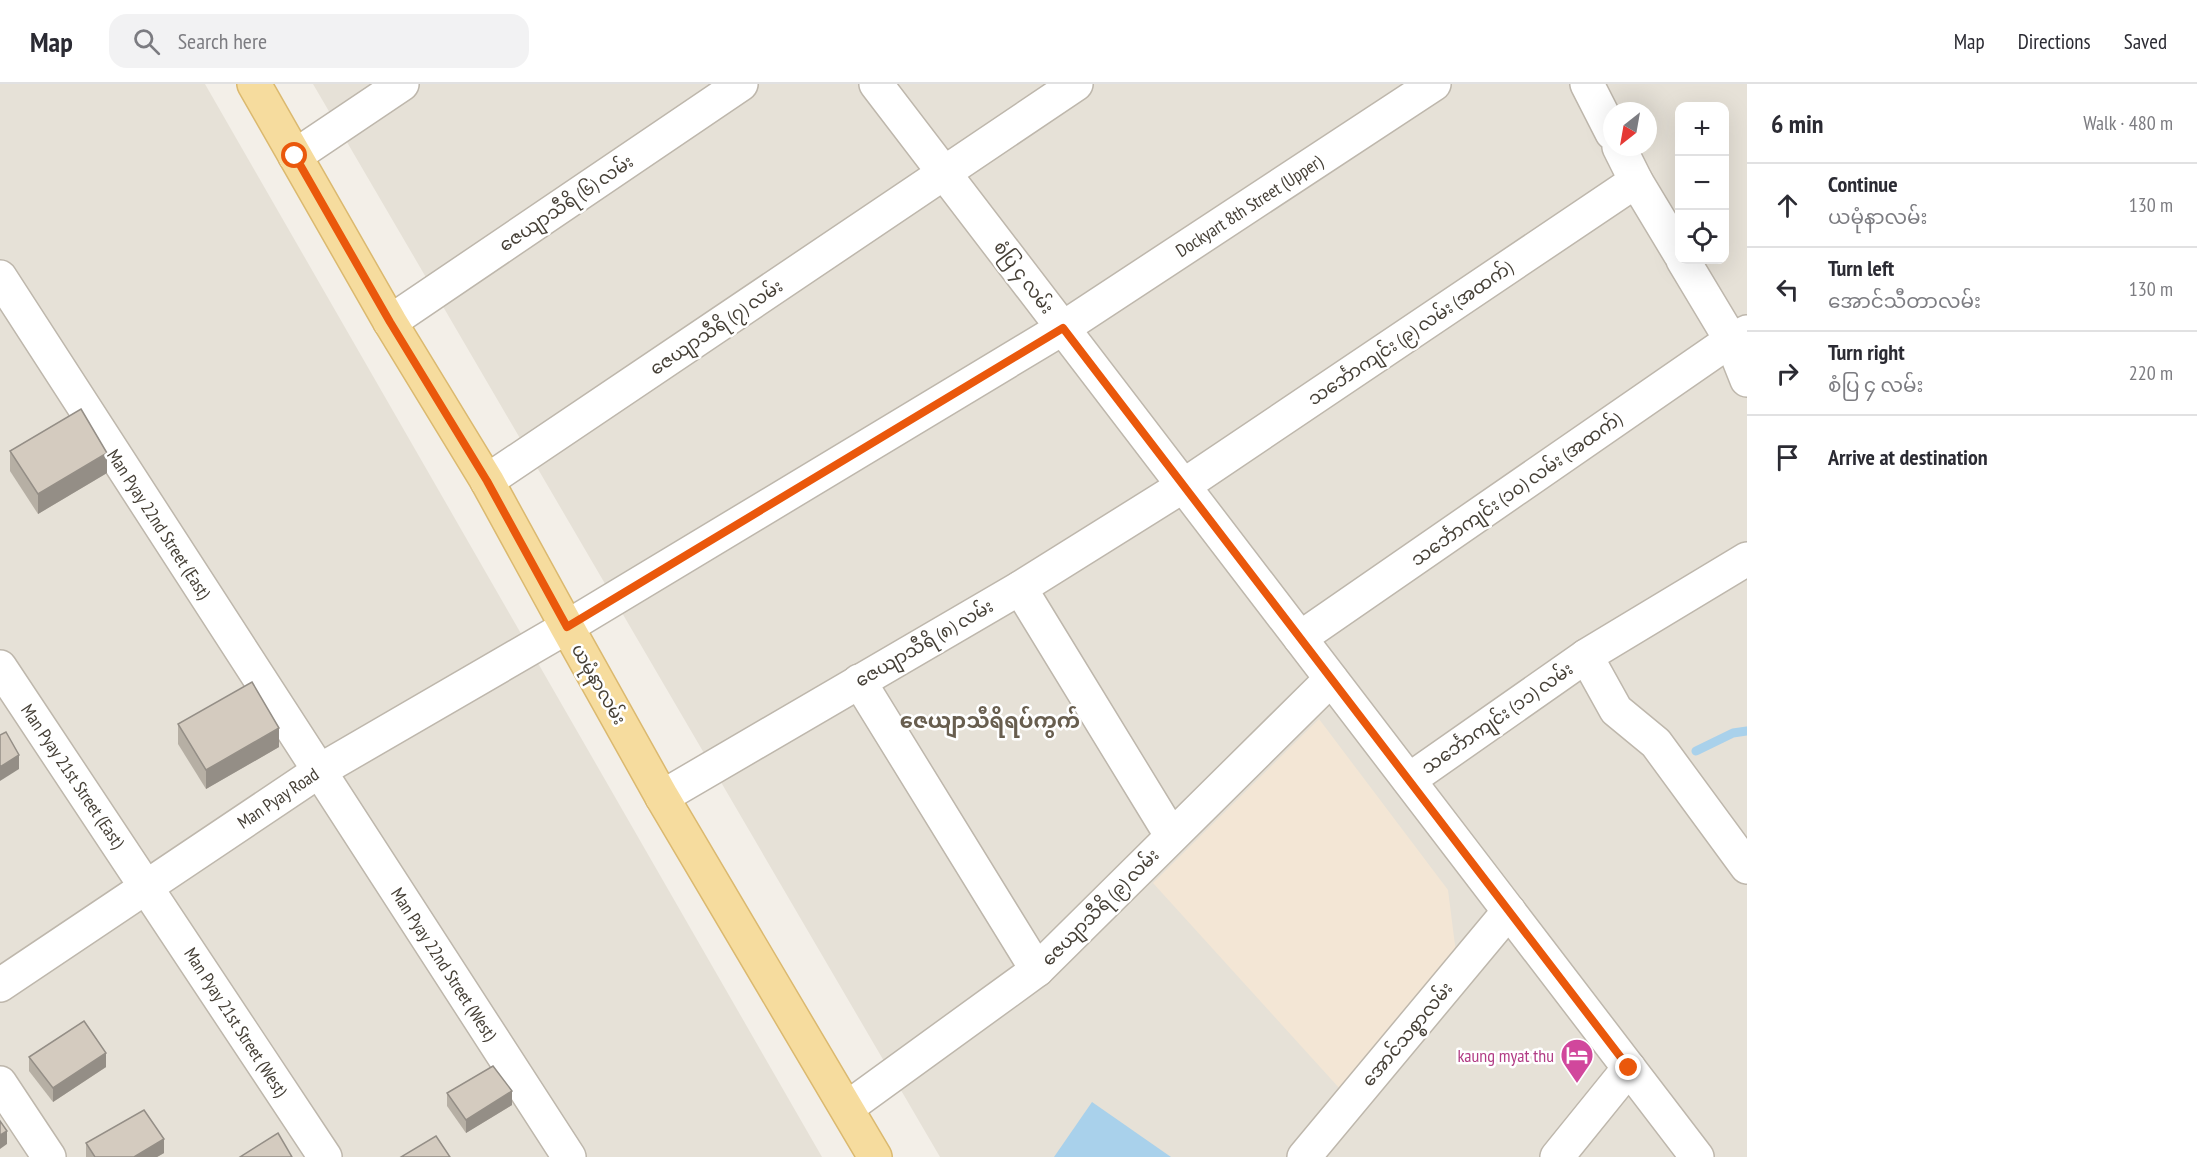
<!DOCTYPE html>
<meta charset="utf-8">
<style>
:root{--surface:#fff;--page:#f2f2f3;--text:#2b2b33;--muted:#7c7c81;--line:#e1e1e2}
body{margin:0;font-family:"PT Sans Narrow","Noto Sans Myanmar",sans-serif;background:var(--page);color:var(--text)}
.controls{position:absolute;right:18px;top:18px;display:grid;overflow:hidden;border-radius:12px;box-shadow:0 6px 24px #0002}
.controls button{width:54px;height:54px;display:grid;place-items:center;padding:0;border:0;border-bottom:2px solid var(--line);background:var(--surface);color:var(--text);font:30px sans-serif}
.compass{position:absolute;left:1603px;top:18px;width:54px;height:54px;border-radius:50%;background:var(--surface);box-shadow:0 6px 24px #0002;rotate:211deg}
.stop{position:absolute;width:18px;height:18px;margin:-14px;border:4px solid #ea580c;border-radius:50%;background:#fff}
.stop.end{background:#ea580c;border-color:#fff;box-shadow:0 2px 6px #0008}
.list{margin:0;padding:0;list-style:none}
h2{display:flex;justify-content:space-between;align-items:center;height:78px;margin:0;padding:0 24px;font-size:26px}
h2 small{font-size:20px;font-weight:400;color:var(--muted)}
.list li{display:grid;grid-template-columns:39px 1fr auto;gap:18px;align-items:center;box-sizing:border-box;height:84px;padding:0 24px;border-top:2px solid var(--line)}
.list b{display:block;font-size:22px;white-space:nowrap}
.list p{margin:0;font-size:20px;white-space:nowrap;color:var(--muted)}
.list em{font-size:20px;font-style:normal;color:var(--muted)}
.icon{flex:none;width:33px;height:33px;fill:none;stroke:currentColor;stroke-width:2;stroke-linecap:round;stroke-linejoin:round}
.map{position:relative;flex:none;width:1747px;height:1073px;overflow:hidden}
header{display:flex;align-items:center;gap:36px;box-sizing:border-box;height:84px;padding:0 30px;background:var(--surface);border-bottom:2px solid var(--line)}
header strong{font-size:28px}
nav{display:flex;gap:33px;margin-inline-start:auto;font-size:21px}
.search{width:420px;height:54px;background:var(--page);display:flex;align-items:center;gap:15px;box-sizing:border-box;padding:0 21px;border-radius:18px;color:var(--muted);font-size:22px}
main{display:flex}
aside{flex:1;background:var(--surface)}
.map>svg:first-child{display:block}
.residential{fill:#e6e1d7;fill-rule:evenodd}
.commercial{fill:#f3e6d5}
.water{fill:#a9d1eb}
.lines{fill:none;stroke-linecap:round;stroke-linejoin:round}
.stream{stroke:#a9d1eb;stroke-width:9}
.minor-casing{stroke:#beb7ac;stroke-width:36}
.major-casing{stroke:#dbb96f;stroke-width:36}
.minor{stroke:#fff;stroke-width:33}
.major{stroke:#f6dc9e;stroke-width:33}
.wall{fill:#b6afa4}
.shaded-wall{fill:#948e86}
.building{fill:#d4cbbf;stroke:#948e86;stroke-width:1.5}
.route{stroke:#ea580c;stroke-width:8}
.labels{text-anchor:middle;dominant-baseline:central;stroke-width:5;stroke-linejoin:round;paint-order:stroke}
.street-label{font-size:18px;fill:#464037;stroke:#fff}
.hotel-label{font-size:18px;fill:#b23c85;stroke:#fff;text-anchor:end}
.quarter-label{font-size:21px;font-weight:bold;fill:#685e4f;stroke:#fff}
</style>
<header>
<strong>Map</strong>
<div class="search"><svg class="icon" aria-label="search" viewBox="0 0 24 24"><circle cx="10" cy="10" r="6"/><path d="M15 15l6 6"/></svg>Search here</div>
<nav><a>Map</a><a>Directions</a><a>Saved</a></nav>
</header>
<main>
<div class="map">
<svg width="1747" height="1073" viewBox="0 0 1747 1073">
<rect width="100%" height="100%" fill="#f3efe8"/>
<g class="residential">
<polygon points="0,0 205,0 822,1073 0,1073"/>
<path d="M313 0H1747V1073H940ZM1680 22H1724V176H1680ZM1612 27H1648V63H1612Z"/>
</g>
<polygon class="commercial" points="1319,635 1448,806 1456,869 1341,1006 1153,799"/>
<polygon class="water" points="1092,1018 1171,1073 1054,1073"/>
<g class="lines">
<polyline class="stream" points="1696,667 1733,649 1747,647"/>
<defs>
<g id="minor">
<polyline points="876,0 1697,1073"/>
<polyline points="1587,0 1612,49"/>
<polyline points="1619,63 1636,97 1680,170"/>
<polyline points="295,72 402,0"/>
<polyline points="1683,176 1731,256 1747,296"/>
<polyline points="0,193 569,1073"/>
<polyline points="390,238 741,0"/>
<polyline points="487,397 1076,0"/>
<polyline points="1020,504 1171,751"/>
<polyline points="1300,554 1731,256 1747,248"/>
<polyline points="1586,572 1747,475"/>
<polyline points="0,583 325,1073"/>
<polyline points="859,597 1037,886"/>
<polyline points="1409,696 1586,572 1616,626 1656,659 1747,783"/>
<polyline points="662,713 1020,504 1183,402 1636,97"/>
<polyline points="0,901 319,687 567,543 1063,244 1434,0"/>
<polyline points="0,999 49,1073"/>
<polyline points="847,1024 1037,886 1331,595"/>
<polyline points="1304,1073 1509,827"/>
<polyline points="1557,1073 1629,984"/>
</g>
<polyline id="major" points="254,0 390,238 487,397 567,543 662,713 875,1073"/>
</defs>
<use href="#minor" class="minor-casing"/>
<use href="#major" class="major-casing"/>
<use href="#minor" class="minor"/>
<use href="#major" class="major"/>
</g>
<g class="wall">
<polygon points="10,367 107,389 38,430 10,387"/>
<polygon points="178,640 279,663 206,705 178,660"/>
<polygon points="29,973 106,983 53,1018 29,987"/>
<polygon points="447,1009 512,1021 466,1049 447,1022"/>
<polygon points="86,1059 164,1069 157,1073 86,1073"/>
</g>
<g class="shaded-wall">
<polygon points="107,369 107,389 38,430 38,410"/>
<polygon points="279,644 279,663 206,705 206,686"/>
<polygon points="19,671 19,685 0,697 0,683"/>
<polygon points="106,969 106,983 53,1018 53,1004"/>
<polygon points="512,1007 512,1021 466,1049 466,1036"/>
<polygon points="7,1047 7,1060 0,1065 0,1051"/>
<polygon points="164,1055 164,1069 157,1073 134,1073"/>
</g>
<g class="building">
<polygon points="81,325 107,369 38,410 10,367"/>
<polygon points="252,598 279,644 206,686 178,640"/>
<polygon points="6,648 19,671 0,683 0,651"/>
<polygon points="84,937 106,969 53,1004 29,973"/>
<polygon points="493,982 512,1007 466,1036 447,1009"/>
<polygon points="144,1026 164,1055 134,1073 95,1073 86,1059"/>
<polygon points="0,1037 7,1047 0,1051"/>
<polygon points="278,1049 292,1073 240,1073"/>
<polygon points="436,1052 450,1073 401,1073"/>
</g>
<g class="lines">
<polyline class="route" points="295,72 390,238 487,397 567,543 1063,244 1629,984"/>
</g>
<defs>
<symbol id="hotel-pin" viewBox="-11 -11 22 30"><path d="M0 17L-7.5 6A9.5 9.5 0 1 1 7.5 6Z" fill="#d1479c" stroke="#fff"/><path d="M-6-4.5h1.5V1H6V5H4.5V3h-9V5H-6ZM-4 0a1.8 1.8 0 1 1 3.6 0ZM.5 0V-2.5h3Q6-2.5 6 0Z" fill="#fff"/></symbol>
</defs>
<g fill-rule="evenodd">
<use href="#hotel-pin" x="1558" y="952" width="38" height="52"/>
</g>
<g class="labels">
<g class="street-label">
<text transform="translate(566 119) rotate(-34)">ဇေယျာသီရိ (၆) လမ်း</text>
<text transform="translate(1249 122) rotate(-33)">Dockyart 8th Street (Upper)</text>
<text transform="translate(1024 193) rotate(53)">စံပြ ၄ လမ်း</text>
<text transform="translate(716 243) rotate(-34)">ဇေယျာသီရိ (၇) လမ်း</text>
<text transform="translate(1410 249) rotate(-34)">သင်္ဘောကျင်း (၉) လမ်း (အထက်)</text>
<text transform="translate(1516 405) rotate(-35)">သင်္ဘောကျင်း (၁၀) လမ်း (အထက်)</text>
<text transform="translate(159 440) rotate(57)">Man Pyay 22nd Street (East)</text>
<text transform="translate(924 559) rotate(-30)">ဇေယျာသီရိ (၈) လမ်း</text>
<text transform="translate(599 600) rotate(60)">ယမုံနာလမ်း</text>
<text transform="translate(1497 634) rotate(-35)">သင်္ဘောကျင်း (၁၁) လမ်း</text>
<text transform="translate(73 692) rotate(56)">Man Pyay 21st Street (East)</text>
<text transform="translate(278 714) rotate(-34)">Man Pyay Road</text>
<text transform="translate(1100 823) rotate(-45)">ဇေယျာသီရိ (၉) လမ်း</text>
<text transform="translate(444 880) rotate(57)">Man Pyay 22nd Street (West)</text>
<text transform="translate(236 938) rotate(57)">Man Pyay 21st Street (West)</text>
<text transform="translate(1407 950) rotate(-50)">အောင်သစ္စာလမ်း</text>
</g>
<g class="hotel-label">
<text x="1554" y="971">kaung myat thu</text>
</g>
<g class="quarter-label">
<text x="990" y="636">ဇေယျာသီရိရပ်ကွက်</text>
</g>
</g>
</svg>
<div class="controls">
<button>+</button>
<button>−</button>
<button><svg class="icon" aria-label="locate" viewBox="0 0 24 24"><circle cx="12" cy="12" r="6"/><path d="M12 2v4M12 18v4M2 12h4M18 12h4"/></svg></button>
</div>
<svg class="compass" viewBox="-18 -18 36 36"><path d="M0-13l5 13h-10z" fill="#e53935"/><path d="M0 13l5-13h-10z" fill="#7c7c81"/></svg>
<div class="stop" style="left:295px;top:72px"></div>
<div class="stop end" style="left:1629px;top:984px"></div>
</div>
<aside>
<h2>6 min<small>Walk · 480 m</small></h2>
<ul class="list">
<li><svg class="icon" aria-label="ahead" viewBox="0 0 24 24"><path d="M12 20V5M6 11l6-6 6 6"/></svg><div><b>Continue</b><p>ယမုံနာလမ်း</p></div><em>130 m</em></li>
<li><svg class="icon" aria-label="left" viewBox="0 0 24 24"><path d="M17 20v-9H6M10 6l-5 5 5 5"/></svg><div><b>Turn left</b><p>အောင်သီတာလမ်း</p></div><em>130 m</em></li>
<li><svg class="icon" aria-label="right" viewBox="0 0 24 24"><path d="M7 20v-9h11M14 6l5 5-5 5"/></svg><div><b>Turn right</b><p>စံပြ ၄ လမ်း</p></div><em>220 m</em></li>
<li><svg class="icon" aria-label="arrive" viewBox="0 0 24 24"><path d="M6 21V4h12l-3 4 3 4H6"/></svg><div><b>Arrive at destination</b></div></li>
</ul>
</aside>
</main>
